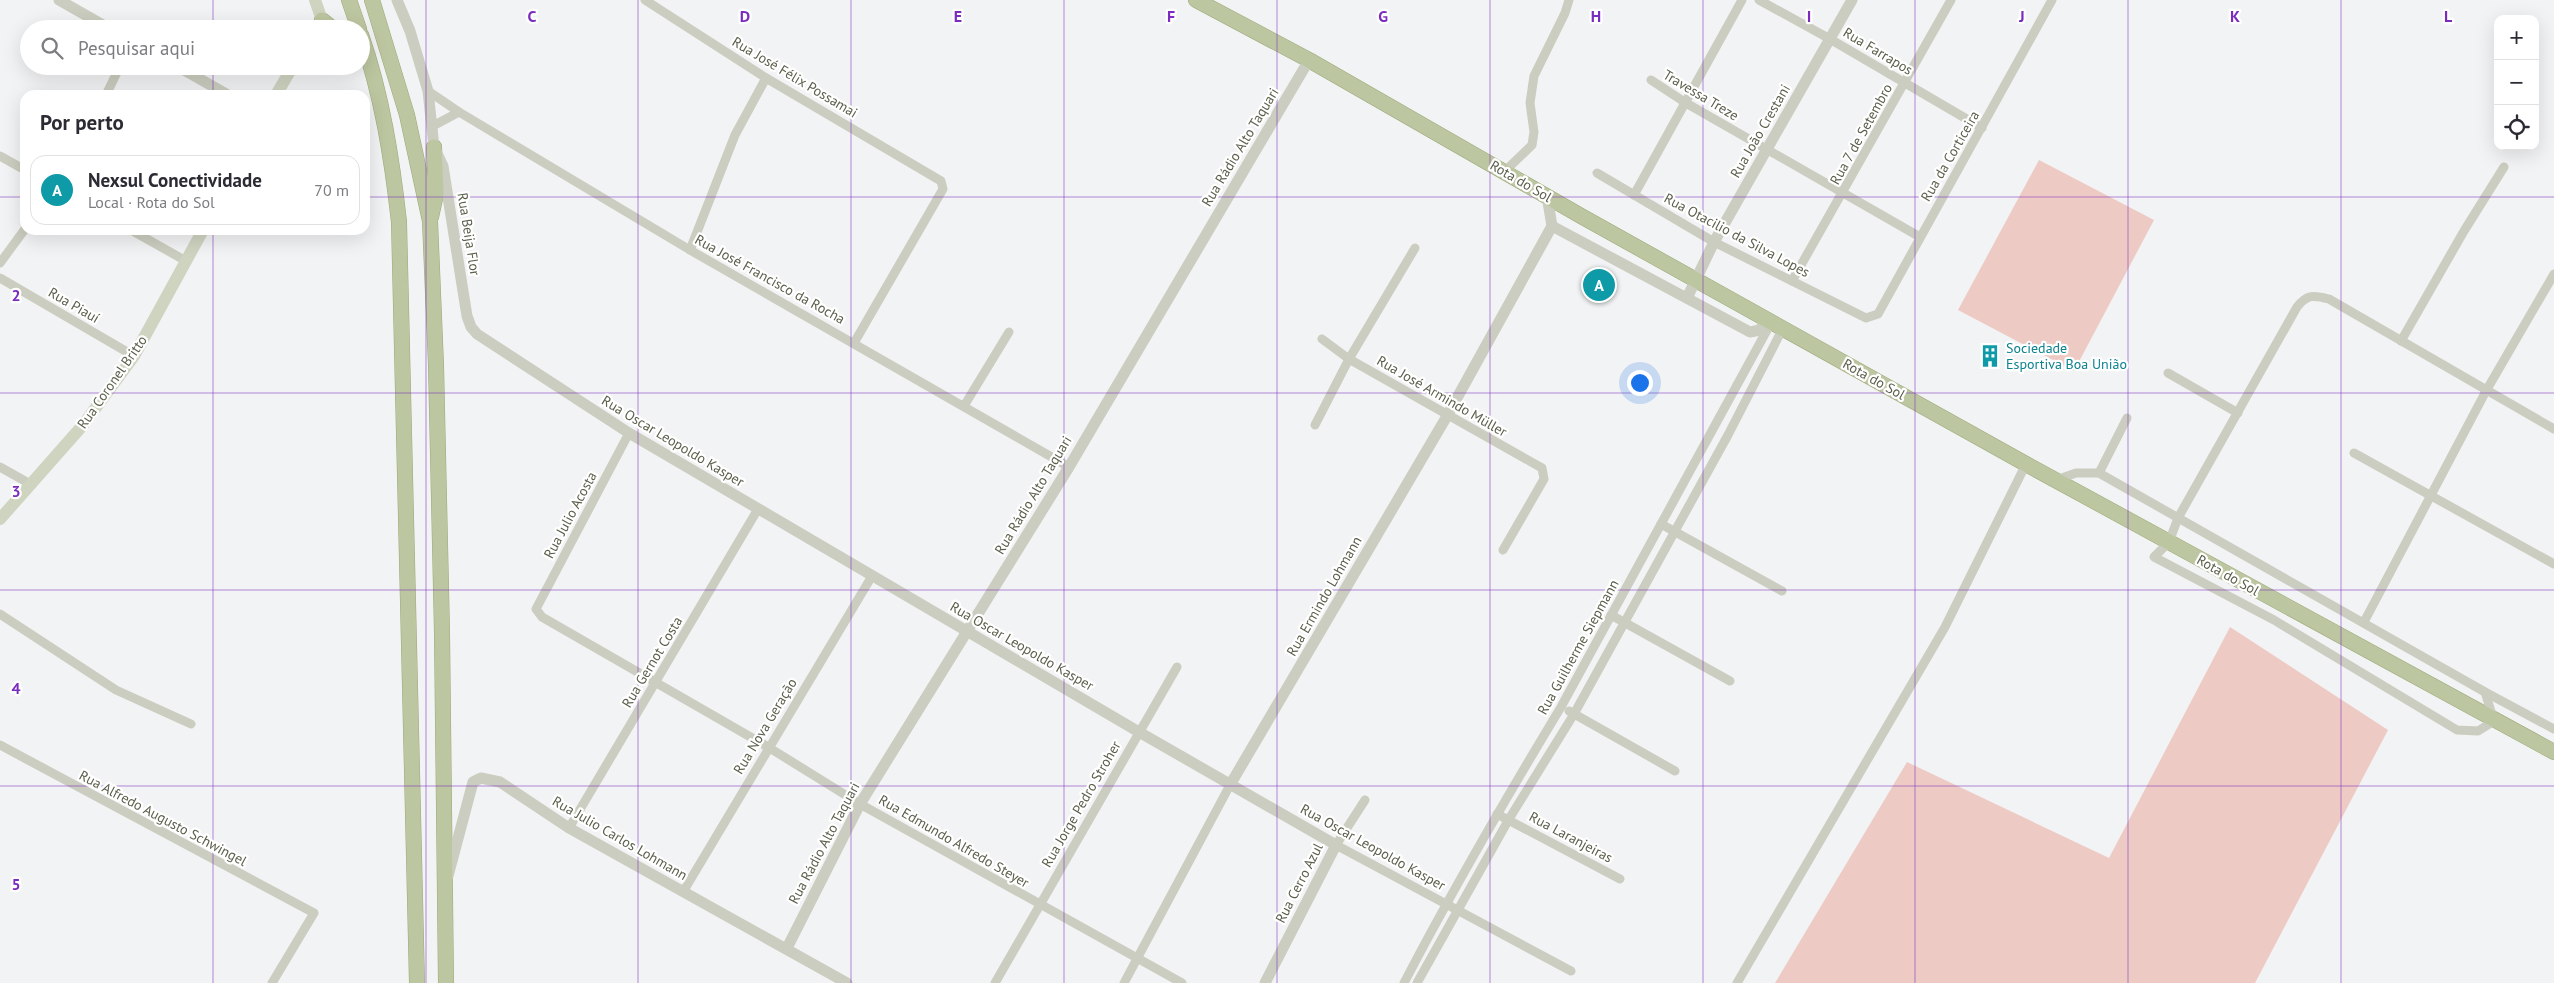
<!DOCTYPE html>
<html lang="pt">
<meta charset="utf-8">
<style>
:root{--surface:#fff;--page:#f2f2f3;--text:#2b2b33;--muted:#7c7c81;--line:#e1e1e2;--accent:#1a73e8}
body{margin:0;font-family:"PT Sans",sans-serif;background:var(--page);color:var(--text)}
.controls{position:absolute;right:15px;top:15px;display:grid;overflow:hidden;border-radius:10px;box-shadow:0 5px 20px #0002}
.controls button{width:45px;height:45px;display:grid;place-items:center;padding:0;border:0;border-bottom:1px solid var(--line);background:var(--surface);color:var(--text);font:25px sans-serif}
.you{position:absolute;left:1639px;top:382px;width:18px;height:18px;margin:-12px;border:4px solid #fff;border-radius:50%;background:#1a73e8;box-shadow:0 0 0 8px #1a73e833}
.badge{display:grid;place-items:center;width:32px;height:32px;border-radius:50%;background:var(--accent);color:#fff;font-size:16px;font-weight:700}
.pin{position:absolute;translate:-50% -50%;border:2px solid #fff;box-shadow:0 1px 5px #0006}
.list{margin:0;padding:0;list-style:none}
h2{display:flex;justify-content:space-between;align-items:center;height:65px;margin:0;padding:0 20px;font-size:21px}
h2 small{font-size:16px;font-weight:400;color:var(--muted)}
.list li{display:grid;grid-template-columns:32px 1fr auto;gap:15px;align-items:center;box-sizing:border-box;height:70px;margin:0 10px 10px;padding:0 10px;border:1px solid var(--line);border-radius:15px}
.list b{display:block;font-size:19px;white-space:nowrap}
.list p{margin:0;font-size:16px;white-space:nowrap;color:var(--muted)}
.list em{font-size:16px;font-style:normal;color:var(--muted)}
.icon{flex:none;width:28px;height:28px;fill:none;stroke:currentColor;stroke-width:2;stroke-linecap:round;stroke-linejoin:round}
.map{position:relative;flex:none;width:2554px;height:983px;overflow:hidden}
.search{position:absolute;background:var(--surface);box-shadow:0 5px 20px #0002;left:20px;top:20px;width:350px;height:55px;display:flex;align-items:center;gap:12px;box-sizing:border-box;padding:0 18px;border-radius:28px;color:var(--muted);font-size:19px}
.panel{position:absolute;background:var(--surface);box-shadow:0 5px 20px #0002;left:20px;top:90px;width:350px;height:145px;border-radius:15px}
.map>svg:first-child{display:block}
.green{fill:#eecac5}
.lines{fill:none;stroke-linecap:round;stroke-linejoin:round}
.trunk-casing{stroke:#9ca979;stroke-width:16}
.minor{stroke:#cacdbf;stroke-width:9}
.tertiary{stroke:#cacdbf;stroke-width:11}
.secondary{stroke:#cfd4c1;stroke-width:12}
.trunk{stroke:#bcc6a0;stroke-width:15}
.grid{fill:none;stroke:#7b2cbf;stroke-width:1;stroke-opacity:0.55}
.labels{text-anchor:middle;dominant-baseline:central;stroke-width:4.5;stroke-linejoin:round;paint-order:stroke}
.street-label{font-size:14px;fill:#5a5f4b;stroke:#fff}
.culture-label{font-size:14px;fill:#0d838f;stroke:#fff;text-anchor:start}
.grid-label{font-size:16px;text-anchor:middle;font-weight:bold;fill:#7b2cbf;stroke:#fff;stroke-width:4.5;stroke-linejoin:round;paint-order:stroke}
</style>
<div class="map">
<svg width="2554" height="983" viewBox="0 0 2554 983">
<rect width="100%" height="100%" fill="#f2f3f4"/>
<g class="green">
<polygon points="2039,160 2154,220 2074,371 1958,310"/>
<polygon points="2230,627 2388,730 2255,983 1775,983 1907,762 2109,858"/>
</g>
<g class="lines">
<defs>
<g id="trunk">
<polyline points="349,0 359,29"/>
<polyline points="372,0 407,115 430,221 436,365 442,633 446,983"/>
<polyline points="1196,0 1309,60 1581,216 2026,464 2554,752"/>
<polyline points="322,20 333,29"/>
<path d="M361 35C382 95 392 159 399 222L417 983"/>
<polyline points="431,217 436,194 434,147"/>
</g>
</defs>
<use href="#trunk" class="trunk-casing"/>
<g class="minor">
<polyline points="645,0 766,78 941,181 943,189 854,343"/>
<polyline points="1759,0 1830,39 1982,128"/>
<polyline points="1651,80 1686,103 1920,237"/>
<polyline points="428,91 459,112 690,250 1069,467"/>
<polyline points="106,95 120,66"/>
<polyline points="431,127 459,112"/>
<polyline points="0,156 25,170"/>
<polyline points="1505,171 1532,145 1534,132 1530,103 1534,76 1565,13 1569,0"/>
<polyline points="1597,173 1714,242 1866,318 1878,314 2052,0"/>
<polyline points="1634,195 1742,0"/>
<polyline points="131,230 186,261"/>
<polyline points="690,250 735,135 766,78"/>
<polyline points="0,263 25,229"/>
<polyline points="0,278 134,356"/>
<polyline points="1792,281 1951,0"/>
<polyline points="1322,339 1349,359 1542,468 1544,479 1503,550"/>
<polyline points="2401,341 2464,231 2504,167"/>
<polyline points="2168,373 2238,413"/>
<polyline points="964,406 1009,332"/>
<polyline points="1315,425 1349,359 1415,248"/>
<polyline points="629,433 536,609 542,617 768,747 860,804 1182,983"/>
<polyline points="2354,453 2554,564"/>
<polyline points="0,467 32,485"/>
<polyline points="2099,473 2127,418"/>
<path d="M2056 480 2076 473H2099L2485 692 2494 721 2478 731 2457 730 2274 620 2154 557 2169 542 2178 518 2297 307C2307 294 2314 295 2329 299L2554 429"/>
<polyline points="1661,524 1782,591"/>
<polyline points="0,614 116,690 191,724"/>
<polyline points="1611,615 1730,681"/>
<polyline points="2364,622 2486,391 2554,274"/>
<polyline points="2485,692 2554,729"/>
<polyline points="1569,711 1675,771"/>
<polyline points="0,745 314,913 272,983"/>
<polyline points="1365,800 1336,845 1571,971"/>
<polyline points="1497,814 1620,879"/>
<polyline points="569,828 758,509"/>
<polyline points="683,892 872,576"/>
<polyline points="995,983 1177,667"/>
<polyline points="1124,983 1230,785"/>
<path d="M1404 983C1453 889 1506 798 1561 707L1772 321"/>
<polyline points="1417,983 1509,819 1574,714 1728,435 1783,328"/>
<polyline points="1737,983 1945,627 2026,464"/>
</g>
<g class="tertiary">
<polyline points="59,0 110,29"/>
<polyline points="397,0 410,31 428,91 434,147 443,166 467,316 471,327 477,334 629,433 1139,732 1336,845 1265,983"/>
<polyline points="177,66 228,95"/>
<polyline points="1547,196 1552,226"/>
<polyline points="1552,226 1750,332 1760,330 1766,318"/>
<polyline points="1687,298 1714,242 1852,0"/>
<polyline points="1230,785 1447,416 1552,226"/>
<polyline points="448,876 473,782 481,778 500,782 569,828 847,983"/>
<polyline points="787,948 860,804 1069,467 1309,60"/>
</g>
<g class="secondary">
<polyline points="315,0 322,20 316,29"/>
<polyline points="276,95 293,66"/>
<polyline points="0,519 83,425 134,356 203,230"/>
</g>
<use href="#trunk" class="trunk"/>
</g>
<path class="grid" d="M213 0V29M426 0V983M638 0V983M851 0V983M1064 0V983M1277 0V983M1490 0V983M1703 0V983M1915 0V983M2128 0V983M2341 0V983M213 66V95M0 197H25M365 197H2554M213 230V983M0 393H2554M0 590H2554M0 786H2554"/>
<defs>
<symbol id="building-bare" viewBox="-9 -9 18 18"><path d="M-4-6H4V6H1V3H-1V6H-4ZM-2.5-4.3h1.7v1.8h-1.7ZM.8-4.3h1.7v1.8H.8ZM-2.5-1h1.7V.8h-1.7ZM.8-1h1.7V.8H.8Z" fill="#0f9aa8" stroke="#fff" stroke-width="2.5" paint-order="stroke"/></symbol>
</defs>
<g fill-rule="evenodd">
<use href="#building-bare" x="1974" y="340" width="32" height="32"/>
</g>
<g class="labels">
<g class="street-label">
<text transform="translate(1878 51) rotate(31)">Rua Farrapos</text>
<text transform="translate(795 77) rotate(31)">Rua José Félix Possamai</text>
<text transform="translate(1701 95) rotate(31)">Travessa Treze</text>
<text transform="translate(1760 131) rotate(-60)">Rua João Crestani</text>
<text transform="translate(1861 134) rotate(-61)">Rua 7 de Setembro</text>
<text transform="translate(1240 147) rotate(-59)">Rua Rádio Alto Taquari</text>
<text transform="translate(1950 156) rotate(-60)">Rua da Corticeira</text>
<text transform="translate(1521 181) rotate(30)">Rota do Sol</text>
<text transform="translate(469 234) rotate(81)">Rua Beija Flor</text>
<text transform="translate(1737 235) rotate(28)">Rua Otacilio da Silva Lopes</text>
<text transform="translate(770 279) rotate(29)">Rua José Francisco da Rocha</text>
<text transform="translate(74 305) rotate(30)">Rua Piauí</text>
<text transform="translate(1874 379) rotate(29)">Rota do Sol</text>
<text transform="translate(112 382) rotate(-55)">Rua Coronel Britto</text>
<text transform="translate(1442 396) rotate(30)">Rua José Armindo Müller</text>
<text transform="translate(673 441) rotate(31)">Rua Oscar Leopoldo Kasper</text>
<text transform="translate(1033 495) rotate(-59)">Rua Rádio Alto Taquari</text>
<text transform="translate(570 515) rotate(-62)">Rua Julio Acosta</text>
<text transform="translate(2228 575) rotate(29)">Rota do Sol</text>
<text transform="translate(1324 596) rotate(-60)">Rua Ermindo Lohmann</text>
<text transform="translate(1022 646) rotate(30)">Rua Oscar Leopoldo Kasper</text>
<text transform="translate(1578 647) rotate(-61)">Rua Guilherme Siepmann</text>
<text transform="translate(652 662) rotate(-59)">Rua Gernot Costa</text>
<text transform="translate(765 726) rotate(-59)">Rua Nova Geração</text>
<text transform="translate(1081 804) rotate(-60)">Rua Jorge Pedro Stroher</text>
<text transform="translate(163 818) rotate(28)">Rua Alfredo Augusto Schwingel</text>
<text transform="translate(1571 837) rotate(28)">Rua Laranjeiras</text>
<text transform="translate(620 838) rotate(30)">Rua Julio Carlos Lohmann</text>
<text transform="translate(954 841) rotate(30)">Rua Edmundo Alfredo Steyer</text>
<text transform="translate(824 843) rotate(-62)">Rua Rádio Alto Taquari</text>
<text transform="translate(1373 847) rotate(29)">Rua Oscar Leopoldo Kasper</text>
<text transform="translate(1299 883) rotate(-63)">Rua Cerro Azul</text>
</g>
<g class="culture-label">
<text x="2006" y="348">Sociedade<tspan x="2006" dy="16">Esportiva Boa União</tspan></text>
</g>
</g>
<g class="grid-label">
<text x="532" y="22">C</text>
<text x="745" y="22">D</text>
<text x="958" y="22">E</text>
<text x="1171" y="22">F</text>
<text x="1383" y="22">G</text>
<text x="1596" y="22">H</text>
<text x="1809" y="22">I</text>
<text x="2022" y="22">J</text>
<text x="2235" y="22">K</text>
<text x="2448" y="22">L</text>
<text x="16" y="301">2</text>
<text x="16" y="497">3</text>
<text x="16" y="694">4</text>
<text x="16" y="890">5</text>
</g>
</svg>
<div class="controls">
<button>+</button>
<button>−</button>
<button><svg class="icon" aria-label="locate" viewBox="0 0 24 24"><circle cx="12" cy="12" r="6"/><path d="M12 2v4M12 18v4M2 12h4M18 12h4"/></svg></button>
</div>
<div class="you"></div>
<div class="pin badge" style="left:1599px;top:285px;background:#0f9aa8">A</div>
<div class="search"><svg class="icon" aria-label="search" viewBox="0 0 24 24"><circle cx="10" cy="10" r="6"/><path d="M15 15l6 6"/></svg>Pesquisar aqui</div>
<section class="panel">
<h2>Por perto<small></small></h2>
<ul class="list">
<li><span class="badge" style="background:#0f9aa8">A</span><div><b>Nexsul Conectividade</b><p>Local · Rota do Sol</p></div><em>70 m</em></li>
</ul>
</section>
</div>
